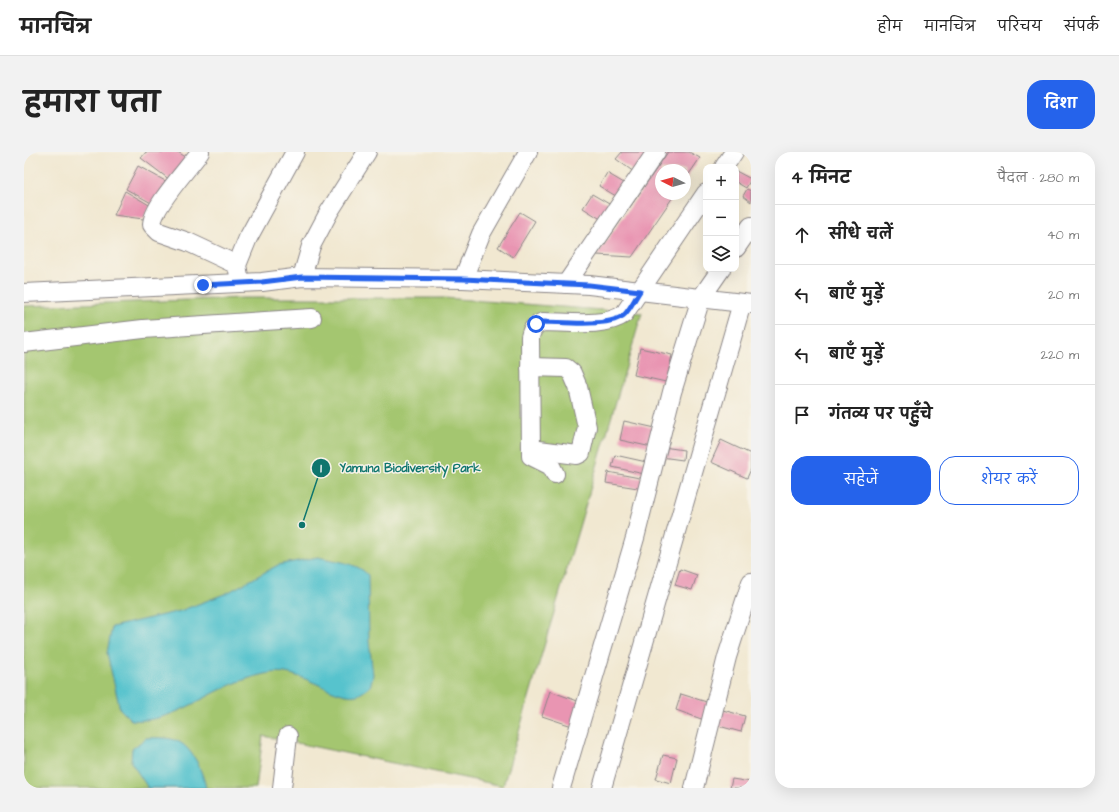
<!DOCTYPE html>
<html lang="hi">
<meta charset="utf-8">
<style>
:root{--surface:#fff;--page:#f2f2f2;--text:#222;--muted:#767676;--line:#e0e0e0;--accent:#2563eb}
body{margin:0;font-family:"Architects Daughter","Playpen Sans Deva",sans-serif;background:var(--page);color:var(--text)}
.controls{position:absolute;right:12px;top:12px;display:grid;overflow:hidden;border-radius:8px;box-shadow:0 4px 16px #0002}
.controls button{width:36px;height:36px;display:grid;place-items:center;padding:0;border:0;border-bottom:1px solid var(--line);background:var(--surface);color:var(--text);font:20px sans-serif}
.compass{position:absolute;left:631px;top:12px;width:36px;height:36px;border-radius:50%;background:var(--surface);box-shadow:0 4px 16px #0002;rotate:276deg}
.stop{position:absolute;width:12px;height:12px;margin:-9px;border:3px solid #2563eb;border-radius:50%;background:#fff}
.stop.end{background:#2563eb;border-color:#fff;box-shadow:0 1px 4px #0008}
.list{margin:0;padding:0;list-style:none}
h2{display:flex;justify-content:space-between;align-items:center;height:52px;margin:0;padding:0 16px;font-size:17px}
h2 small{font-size:13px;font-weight:400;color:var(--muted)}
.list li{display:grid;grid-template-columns:26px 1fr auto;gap:12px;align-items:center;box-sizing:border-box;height:60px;padding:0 16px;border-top:1px solid var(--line)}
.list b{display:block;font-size:15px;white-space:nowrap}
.list em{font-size:13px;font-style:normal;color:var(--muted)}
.actions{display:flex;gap:8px;padding:12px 16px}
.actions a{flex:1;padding:9px 0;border:1px solid var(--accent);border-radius:16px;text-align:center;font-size:14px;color:var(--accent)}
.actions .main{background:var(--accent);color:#fff}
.icon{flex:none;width:22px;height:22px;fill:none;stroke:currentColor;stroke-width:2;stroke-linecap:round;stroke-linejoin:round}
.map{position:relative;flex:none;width:727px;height:636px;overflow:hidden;border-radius:16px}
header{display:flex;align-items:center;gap:24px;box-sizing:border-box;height:56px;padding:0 20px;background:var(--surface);border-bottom:1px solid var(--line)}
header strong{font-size:19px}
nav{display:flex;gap:22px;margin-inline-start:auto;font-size:14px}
.intro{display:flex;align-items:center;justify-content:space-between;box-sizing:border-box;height:96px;padding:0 24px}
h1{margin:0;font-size:28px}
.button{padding:10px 18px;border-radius:16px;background:var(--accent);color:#fff;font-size:14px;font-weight:700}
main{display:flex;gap:24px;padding:0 24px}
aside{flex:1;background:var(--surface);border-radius:16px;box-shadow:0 4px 16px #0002}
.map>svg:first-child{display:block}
.green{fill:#a4c66f;stroke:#637455}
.water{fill:#56c3cd;stroke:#3c7284}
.building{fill:#e995b2}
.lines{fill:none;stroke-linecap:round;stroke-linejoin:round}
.minor-casing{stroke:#8a8586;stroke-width:20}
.minor{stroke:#fff;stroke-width:18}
.route{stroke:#2563eb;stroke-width:5}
.leader{fill:none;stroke:#0f766e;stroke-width:1.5}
.callout-dot{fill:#0f766e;stroke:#f7f3e8;stroke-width:1.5}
.mark-label{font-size:12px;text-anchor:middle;font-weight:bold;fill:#fff}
.callout-label{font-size:12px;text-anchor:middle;font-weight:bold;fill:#0f766e;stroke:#f7f3e8;stroke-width:3;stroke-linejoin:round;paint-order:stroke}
</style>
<header>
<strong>मानचित्र</strong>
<nav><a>होम</a><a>मानचित्र</a><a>परिचय</a><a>संपर्क</a></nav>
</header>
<div class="intro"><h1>हमारा पता</h1><a class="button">दिशा</a></div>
<main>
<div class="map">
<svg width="727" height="636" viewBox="0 0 727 636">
<rect width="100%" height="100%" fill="#f7f3e8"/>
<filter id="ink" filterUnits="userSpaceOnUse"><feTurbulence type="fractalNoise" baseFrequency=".025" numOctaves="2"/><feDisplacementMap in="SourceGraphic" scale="8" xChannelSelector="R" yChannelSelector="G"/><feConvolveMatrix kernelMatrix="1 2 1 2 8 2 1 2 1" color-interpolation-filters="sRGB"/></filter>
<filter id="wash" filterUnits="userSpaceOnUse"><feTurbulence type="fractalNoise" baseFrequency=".012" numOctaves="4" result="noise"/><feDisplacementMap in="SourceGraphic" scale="16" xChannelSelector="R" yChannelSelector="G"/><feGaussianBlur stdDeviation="0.9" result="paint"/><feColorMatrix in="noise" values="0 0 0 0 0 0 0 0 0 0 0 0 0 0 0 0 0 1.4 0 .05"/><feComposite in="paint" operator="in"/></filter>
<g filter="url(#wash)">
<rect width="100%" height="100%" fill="#f1e8d1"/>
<polygon class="green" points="220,146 420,146 618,161 479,634 239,584 232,636 0,636 0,154"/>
<g class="water">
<path d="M294 405C309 409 333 410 344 423L345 489 349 523 346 535C343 537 339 540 336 542 314 551 277 515 246 521 236 523 224 526 214 530 179 543 146 572 107 568L96 557 83 501 88 475 156 459 203 441 254 413Z"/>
<path d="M122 586C149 585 159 586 173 610 177 619 180 626 182 636H124L107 610 108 597Z"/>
</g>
<g id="blocks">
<g class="building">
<polygon points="122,0 154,0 163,6 146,28 117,6"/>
<polygon points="598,0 627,0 614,23 592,7"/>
<polygon points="644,0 665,0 676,6 661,28 661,18 637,18 637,42 651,42 608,105 573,103"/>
<polygon points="114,14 145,31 129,52 102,37"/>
<polygon points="712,19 727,27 722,36 712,30"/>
<polygon points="583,21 605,34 597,47 575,34"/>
<polygon points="723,37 727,39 727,50 719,44"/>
<polygon points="101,39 127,54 119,67 90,63"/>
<polygon points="568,42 592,56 583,71 559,56"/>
<polygon points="496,60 511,69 489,105 474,95"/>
<polygon points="616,196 648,203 642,230 610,223"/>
<polygon points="600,269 636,277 632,296 596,288"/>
<polygon points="697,288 727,302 727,317 723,326 687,310"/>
<polygon points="639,295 660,298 659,308 637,305"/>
<polygon points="591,303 627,311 625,323 588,315"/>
<polygon points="584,320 621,327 620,337 582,331"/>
<polygon points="656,417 673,423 668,438 651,433"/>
<polygon points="526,539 559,551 551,575 518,564"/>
<polygon points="657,542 689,552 683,569 652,558"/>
<polygon points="695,557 721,564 717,580 691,573"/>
<polygon points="639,603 653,606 647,631 632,627"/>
<polygon points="708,627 727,630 727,636 706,636"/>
</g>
</g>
</g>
<g filter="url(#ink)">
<use href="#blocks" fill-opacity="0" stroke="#8a8586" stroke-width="1"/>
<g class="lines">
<defs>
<g id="minor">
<path d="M176 0C164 17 128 55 128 73L135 80 164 90 213 113"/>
<polyline points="700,15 710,0"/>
<polyline points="712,96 727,74"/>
<polyline points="215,124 213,113 224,86 271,0"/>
<polyline points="278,125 287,94 305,60 343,0"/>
<polyline points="439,127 457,82 504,0"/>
<polyline points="542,132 632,0"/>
<polyline points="0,141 238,130 278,125 439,127 565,133 727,152"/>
<polyline points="0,191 119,177 288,166"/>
<polyline points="506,215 542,216 548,221 554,235 563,275 557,301 553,303 507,297"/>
<path d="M531 322 527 314 507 304 506 185C508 176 511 173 519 170 543 170 581 176 600 162L682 41"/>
<polyline points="258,636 264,584"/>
<polyline points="537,636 611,386 648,240 677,146 697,117"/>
<polyline points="578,636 718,151"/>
<polyline points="670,636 703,505 727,430"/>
</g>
</defs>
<use href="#minor" class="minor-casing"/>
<use href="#minor" class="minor"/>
</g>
</g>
<g class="lines" filter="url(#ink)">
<path class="route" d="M179 133 238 130 278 125 439 127 565 133 616 139C611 146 607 156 601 162 587 176 539 170 519 170L512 172"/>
</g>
<path class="leader" d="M278 373L297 316"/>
<g class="callout-dot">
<circle cx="278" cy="373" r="4"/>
<circle cx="297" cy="316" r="10"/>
</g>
<g class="mark-label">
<text x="297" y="320">1</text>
</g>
<g class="callout-label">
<text x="386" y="320">Yamuna Biodiversity Park</text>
</g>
</svg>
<div class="controls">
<button>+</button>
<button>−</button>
<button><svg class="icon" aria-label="layers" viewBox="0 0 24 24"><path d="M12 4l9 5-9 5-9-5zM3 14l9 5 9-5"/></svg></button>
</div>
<svg class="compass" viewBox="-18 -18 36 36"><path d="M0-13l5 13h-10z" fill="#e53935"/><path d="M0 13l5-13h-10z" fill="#767676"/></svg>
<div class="stop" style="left:512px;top:172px"></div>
<div class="stop end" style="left:179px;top:133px"></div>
</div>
<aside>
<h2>4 मिनट<small>पैदल · 280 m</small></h2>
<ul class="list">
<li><svg class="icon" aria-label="ahead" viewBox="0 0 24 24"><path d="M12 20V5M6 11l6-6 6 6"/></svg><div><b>सीधे चलें</b></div><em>40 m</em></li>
<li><svg class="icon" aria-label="left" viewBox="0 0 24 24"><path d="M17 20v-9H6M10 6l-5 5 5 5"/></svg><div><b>बाएँ मुड़ें</b></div><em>20 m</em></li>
<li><svg class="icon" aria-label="left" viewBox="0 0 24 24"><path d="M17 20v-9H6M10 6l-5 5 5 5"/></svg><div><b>बाएँ मुड़ें</b></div><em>220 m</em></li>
<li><svg class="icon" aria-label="arrive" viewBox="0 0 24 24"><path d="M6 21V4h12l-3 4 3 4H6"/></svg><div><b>गंतव्य पर पहुँचे</b></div></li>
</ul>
<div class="actions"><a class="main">सहेजें</a><a>शेयर करें</a></div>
</aside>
</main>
